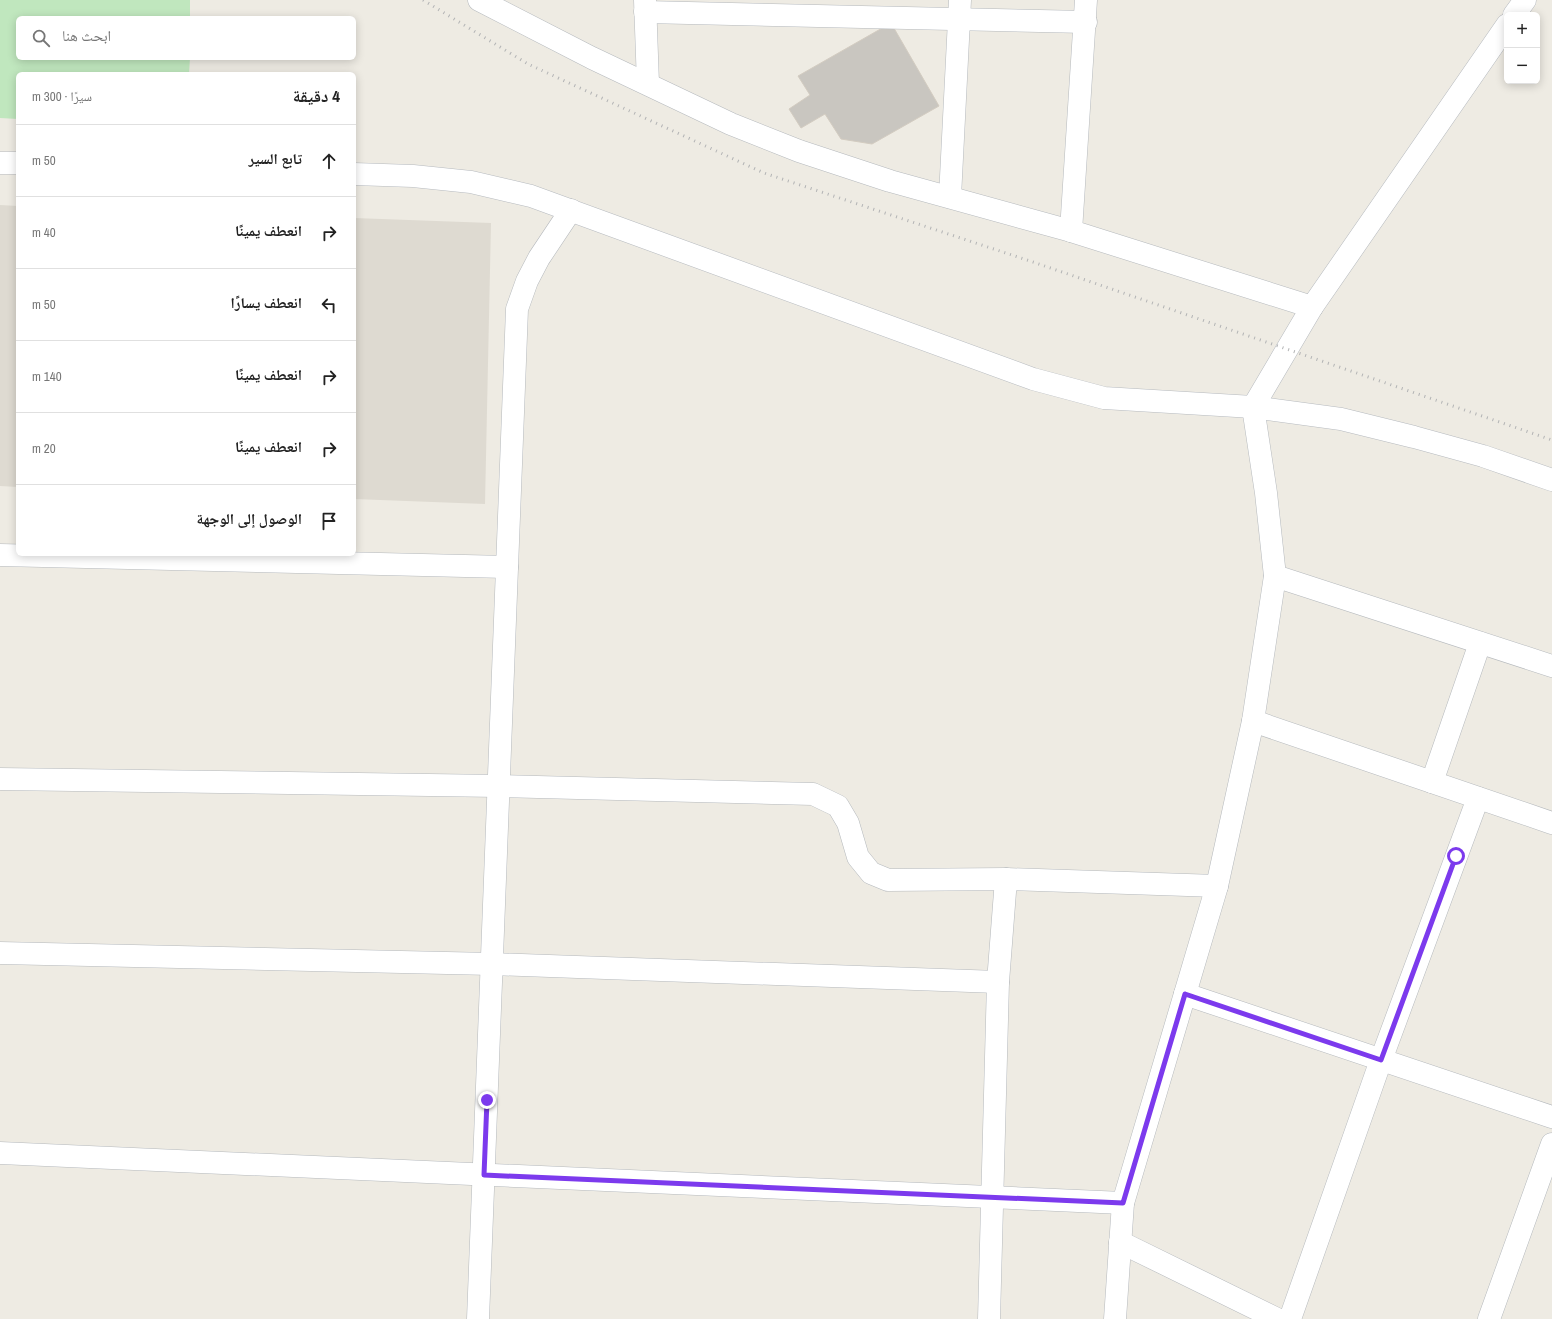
<!DOCTYPE html>
<html lang="ar">
<meta charset="utf-8">
<style>
:root{--surface:#fff;--page:#f6f6f6;--text:#222;--muted:#767676;--line:#e0e0e0}
body{margin:0;font-family:"Archivo Narrow","Noto Naskh Arabic",sans-serif;background:var(--page);color:var(--text);direction:rtl}
.controls{position:absolute;right:12px;top:12px;display:grid;overflow:hidden;border-radius:6px;box-shadow:0 2px 10px #0003}
.controls button{width:36px;height:36px;display:grid;place-items:center;padding:0;border:0;border-bottom:1px solid var(--line);background:var(--surface);color:var(--text);font:20px sans-serif}
.stop{position:absolute;width:12px;height:12px;margin:-9px;border:3px solid #7c3aed;border-radius:50%;background:#fff}
.stop.end{background:#7c3aed;border-color:#fff;box-shadow:0 1px 4px #0008}
.list{margin:0;padding:0;list-style:none}
h2{display:flex;justify-content:space-between;align-items:center;height:52px;margin:0;padding:0 16px;font-size:17px}
h2 small{font-size:13px;font-weight:400;color:var(--muted)}
.list li{display:grid;grid-template-columns:26px 1fr auto;gap:12px;align-items:center;box-sizing:border-box;height:72px;padding:0 16px;border-top:1px solid var(--line)}
.list b{display:block;font-size:15px;white-space:nowrap}
.list em{font-size:13px;font-style:normal;color:var(--muted)}
.icon{flex:none;width:22px;height:22px;fill:none;stroke:currentColor;stroke-width:2;stroke-linecap:round;stroke-linejoin:round}
.map{position:relative;flex:none;width:1552px;height:1319px;overflow:hidden;direction:ltr}
.search{position:absolute;background:var(--surface);box-shadow:0 2px 10px #0003;left:16px;top:16px;width:340px;height:44px;display:flex;align-items:center;gap:10px;box-sizing:border-box;padding:0 14px;border-radius:6px;color:var(--muted);font-size:15px}
.panel{position:absolute;background:var(--surface);box-shadow:0 2px 10px #0003;left:16px;top:72px;width:340px;height:484px;border-radius:6px;direction:rtl}
.map>svg:first-child{display:block}
.education{fill:#dedad1}
.green{fill:#c0e7be}
.building{fill:#c9c6c0;stroke:#d3ccc1}
.lines{fill:none;stroke-linecap:round;stroke-linejoin:round}
.street-casing{stroke:#b5b9bd;stroke-width:23}
.secondary-casing{stroke:#b6babf;stroke-width:23}
.street{stroke:#fff;stroke-width:22}
.secondary{stroke:#fff;stroke-width:22}
.rail{stroke:#b2b3b4;stroke-width:3;stroke-dasharray:1 5;stroke-linecap:butt}
.route{stroke:#7c3aed;stroke-width:5}
</style>
<div class="map">
<svg width="1552" height="1319" viewBox="0 0 1552 1319">
<rect width="100%" height="100%" fill="#eeebe3"/>
<g class="education">
<polygon points="0,205 18,206 18,487 0,486"/>
<polygon points="354,218 491,223 485,504 354,499"/>
</g>
<polygon class="green" points="0,0 190,0 190,18 18,18 18,58 190,58 189,74 18,74 18,119 0,118"/>
<polygon class="building" points="891,23 939,106 872,144 841,139 825,114 801,128 789,109 810,95 798,76"/>
<g class="lines">
<defs>
<g id="street">
<polyline points="479,0 592,58 731,124 799,151 890,181 1071,231 1312,307"/>
<polyline points="645,0 648,84"/>
<polyline points="645,12 1086,22"/>
<polyline points="950,197 960,0"/>
<polyline points="1071,231 1086,0"/>
<polyline points="0,555 507,567"/>
<polyline points="1275,576 1552,666"/>
<polyline points="1253,721 1552,823"/>
<polyline points="0,779 499,786 813,794 838,806 848,823 858,857 871,873 888,880 1006,879 1217,886"/>
<polyline points="1432,782 1480,643"/>
<polyline points="0,953 492,964 998,982"/>
<polyline points="1185,994 1552,1117"/>
<polyline points="0,1153 1123,1203 1217,886 1253,721 1275,576 1266,493 1253,407"/>
<polyline points="1120,1242 1277,1319"/>
<polyline points="478,1319 517,309 527,281 539,258 571,210"/>
<polyline points="989,1319 998,982 1006,879"/>
<polyline points="1115,1319 1123,1203"/>
<polyline points="1290,1319 1381,1060 1478,798"/>
<polyline points="1489,1319 1552,1144"/>
</g>
<g id="secondary">
<polyline points="1514,15 1525,0"/>
<polyline points="0,163 18,163"/>
<polyline points="354,174 413,176 471,182 531,196 1033,379 1104,398 1253,407 1341,419 1414,437 1483,456 1552,480"/>
<polyline points="1253,407 1312,307 1507,25"/>
</g>
</defs>
<use href="#street" class="street-casing"/>
<use href="#secondary" class="secondary-casing"/>
<use href="#street" class="street"/>
<use href="#secondary" class="secondary"/>
<polyline class="rail" points="423,0 528,64 764,173 1030,261 1552,440"/>
</g>
<g class="lines">
<polyline class="route" points="487,1100 484,1175 1123,1203 1185,994 1381,1060 1456,856"/>
</g>
</svg>
<div class="controls">
<button>+</button>
<button>−</button>
</div>
<div class="stop" style="left:1456px;top:856px"></div>
<div class="stop end" style="left:487px;top:1100px"></div>
<div class="search"><svg class="icon" aria-label="search" viewBox="0 0 24 24"><circle cx="10" cy="10" r="6"/><path d="M15 15l6 6"/></svg>ابحث هنا</div>
<section class="panel">
<h2>4 دقيقة<small>سيرًا · 300 m</small></h2>
<ul class="list">
<li><svg class="icon" aria-label="ahead" viewBox="0 0 24 24"><path d="M12 20V5M6 11l6-6 6 6"/></svg><div><b>تابع السير</b></div><em>50 m</em></li>
<li><svg class="icon" aria-label="right" viewBox="0 0 24 24"><path d="M7 20v-9h11M14 6l5 5-5 5"/></svg><div><b>انعطف يمينًا</b></div><em>40 m</em></li>
<li><svg class="icon" aria-label="left" viewBox="0 0 24 24"><path d="M17 20v-9H6M10 6l-5 5 5 5"/></svg><div><b>انعطف يسارًا</b></div><em>50 m</em></li>
<li><svg class="icon" aria-label="right" viewBox="0 0 24 24"><path d="M7 20v-9h11M14 6l5 5-5 5"/></svg><div><b>انعطف يمينًا</b></div><em>140 m</em></li>
<li><svg class="icon" aria-label="right" viewBox="0 0 24 24"><path d="M7 20v-9h11M14 6l5 5-5 5"/></svg><div><b>انعطف يمينًا</b></div><em>20 m</em></li>
<li><svg class="icon" aria-label="arrive" viewBox="0 0 24 24"><path d="M6 21V4h12l-3 4 3 4H6"/></svg><div><b>الوصول إلى الوجهة</b></div></li>
</ul>
</section>
</div>
